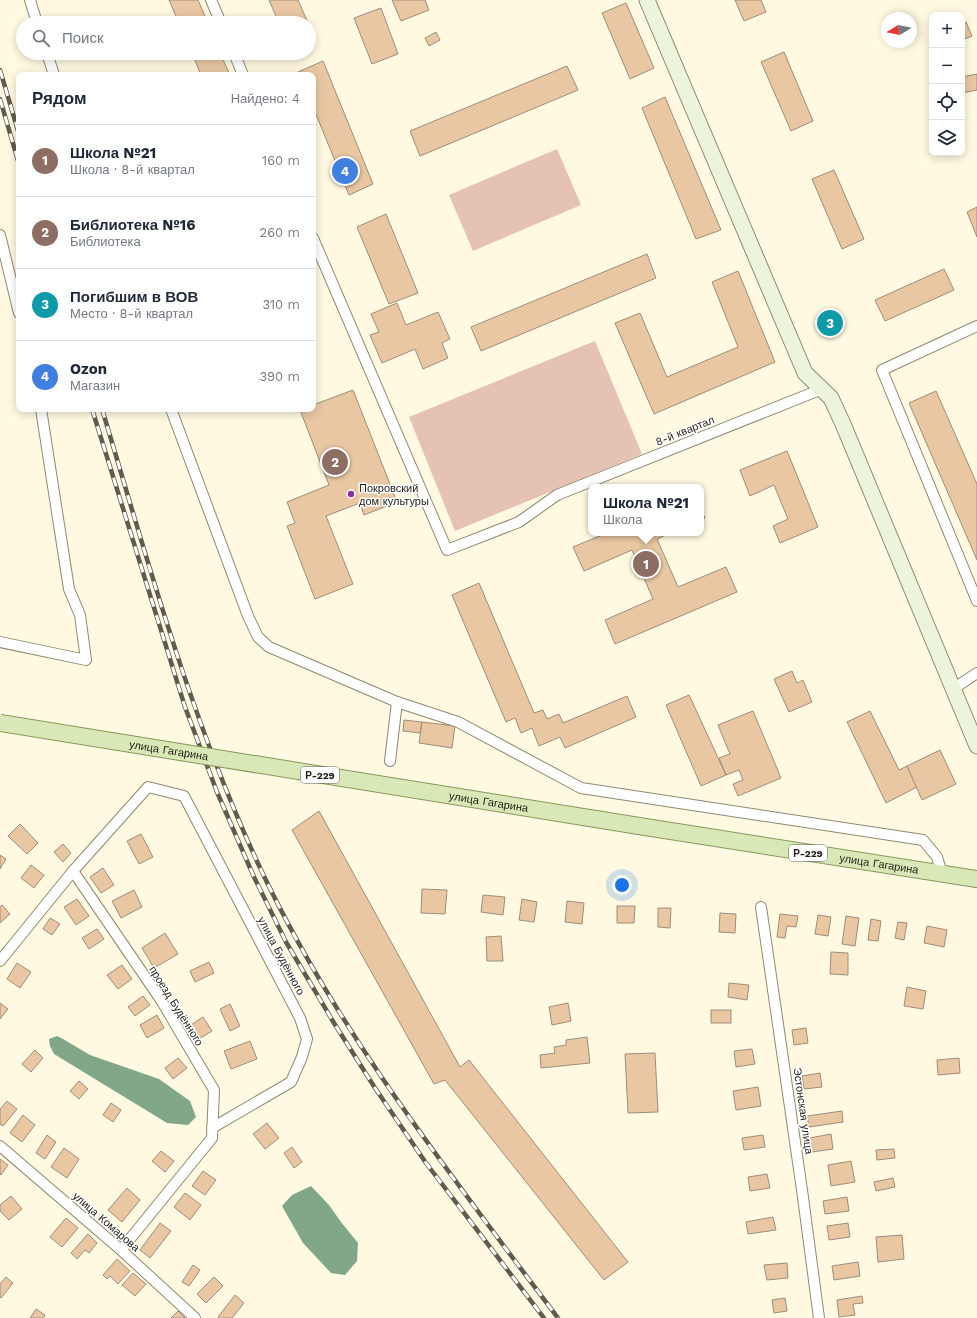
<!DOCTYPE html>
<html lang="ru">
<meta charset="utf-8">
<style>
:root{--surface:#fff;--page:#f6f6f7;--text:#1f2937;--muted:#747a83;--line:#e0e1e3;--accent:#2563eb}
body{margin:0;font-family:"Work Sans",sans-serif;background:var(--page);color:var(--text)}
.controls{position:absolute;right:12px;top:12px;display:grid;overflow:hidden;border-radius:8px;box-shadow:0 2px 10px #0003}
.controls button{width:36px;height:36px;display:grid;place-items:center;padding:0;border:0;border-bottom:1px solid var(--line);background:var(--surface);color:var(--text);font:20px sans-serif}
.compass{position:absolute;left:881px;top:12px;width:36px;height:36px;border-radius:50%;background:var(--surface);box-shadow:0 2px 10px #0003;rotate:260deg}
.you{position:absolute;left:622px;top:885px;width:14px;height:14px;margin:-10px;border:3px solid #fff;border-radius:50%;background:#1a73e8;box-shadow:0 0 0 6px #1a73e833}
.badge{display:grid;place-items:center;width:26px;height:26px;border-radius:50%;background:var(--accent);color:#fff;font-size:13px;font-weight:700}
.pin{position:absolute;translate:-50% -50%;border:2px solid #fff;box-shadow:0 1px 4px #0006}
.popup{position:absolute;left:588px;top:484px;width:116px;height:52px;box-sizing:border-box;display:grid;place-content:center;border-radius:8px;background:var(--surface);filter:drop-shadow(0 1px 3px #0005);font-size:13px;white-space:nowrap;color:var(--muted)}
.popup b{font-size:15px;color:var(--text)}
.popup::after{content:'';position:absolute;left:50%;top:100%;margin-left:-8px;border:8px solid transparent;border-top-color:var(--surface)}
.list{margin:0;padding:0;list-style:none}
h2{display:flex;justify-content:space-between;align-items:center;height:52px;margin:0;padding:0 16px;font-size:17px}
h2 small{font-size:13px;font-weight:400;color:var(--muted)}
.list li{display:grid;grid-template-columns:26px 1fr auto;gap:12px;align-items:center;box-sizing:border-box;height:72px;padding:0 16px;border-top:1px solid var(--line)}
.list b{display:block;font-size:15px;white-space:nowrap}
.list p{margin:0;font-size:13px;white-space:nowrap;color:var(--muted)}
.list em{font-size:13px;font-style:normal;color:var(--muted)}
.icon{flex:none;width:22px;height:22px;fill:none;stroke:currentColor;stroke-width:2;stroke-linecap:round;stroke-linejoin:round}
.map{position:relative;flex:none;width:977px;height:1318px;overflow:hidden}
.search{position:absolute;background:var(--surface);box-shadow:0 2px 10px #0003;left:16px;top:16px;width:300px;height:44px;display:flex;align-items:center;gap:10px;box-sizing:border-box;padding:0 14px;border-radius:22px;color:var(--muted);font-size:15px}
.panel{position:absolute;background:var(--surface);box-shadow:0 2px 10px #0003;left:16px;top:72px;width:300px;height:340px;border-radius:8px}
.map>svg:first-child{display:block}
.pitch{fill:#e6c2b4}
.water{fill:#81a788}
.building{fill:#e9c7a3;stroke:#9e8d7c}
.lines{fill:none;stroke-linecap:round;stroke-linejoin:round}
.street-casing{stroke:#8f8973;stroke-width:12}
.secondary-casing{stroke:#8f8973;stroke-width:17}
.primary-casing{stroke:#87985e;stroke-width:18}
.street{stroke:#fff;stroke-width:10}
.secondary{stroke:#ecf4db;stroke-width:15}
.primary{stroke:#d8e8b6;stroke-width:16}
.rail-casing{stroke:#5f5c4f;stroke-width:4.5}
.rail{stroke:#fff;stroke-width:3;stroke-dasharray:9;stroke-linecap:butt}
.primary-bridge-casing{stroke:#87985e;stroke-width:18;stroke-linecap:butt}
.primary-bridge{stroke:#d8e8b6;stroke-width:16}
.poi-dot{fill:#8a329f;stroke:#fff;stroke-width:1.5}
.labels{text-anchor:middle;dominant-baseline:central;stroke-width:3;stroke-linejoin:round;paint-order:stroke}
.shield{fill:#fff;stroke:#63625b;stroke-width:1}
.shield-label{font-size:10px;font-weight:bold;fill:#201e15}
.street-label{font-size:11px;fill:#201e15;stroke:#fff}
.poi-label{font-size:11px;fill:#201e15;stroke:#fff;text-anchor:start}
</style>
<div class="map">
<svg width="977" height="1318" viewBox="0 0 977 1318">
<rect width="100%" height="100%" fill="#fff9e1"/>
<g class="pitch">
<polygon points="557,149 581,205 473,251 449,195"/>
<polygon points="595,341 642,454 455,531 409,417"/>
</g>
<g class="water">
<polygon points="57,1036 63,1039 90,1055 159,1079 190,1101 196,1117 188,1125 167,1123 54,1054 50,1046 49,1039"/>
<polygon points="311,1186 329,1205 341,1222 358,1243 357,1261 345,1275 331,1273 303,1243 282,1206 292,1195"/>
</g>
<g class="building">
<polygon points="169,0 198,0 208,23 179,23"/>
<polygon points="269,0 298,0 308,23 279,23"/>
<polygon points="392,0 425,0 429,10 401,21"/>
<polygon points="735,0 761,0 766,12 744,21"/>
<polygon points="626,3 654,68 630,79 602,13"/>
<polygon points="381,8 398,54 372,64 354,18"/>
<polygon points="966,22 972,36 962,40 962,24"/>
<polygon points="436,32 440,40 429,46 425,38"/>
<polygon points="784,52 813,121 791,131 761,62"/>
<polygon points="192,53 220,53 230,75 201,75"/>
<polygon points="323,61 373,184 349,195 313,107 313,75 300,75 298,72"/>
<polygon points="567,66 578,90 420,156 410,131"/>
<polygon points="977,74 977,90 962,93 962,77"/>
<polygon points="665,97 721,230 696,239 642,108"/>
<polygon points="834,170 864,239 842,249 812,179"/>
<polygon points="977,207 977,237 967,212"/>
<polygon points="386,214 418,293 389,304 357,227"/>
<polygon points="647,254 656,278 481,351 471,327"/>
<polygon points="944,269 954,290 885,321 875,300"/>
<polygon points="738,271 775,362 654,414 615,323 640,313 667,377 738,347 712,282"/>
<polygon points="397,303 406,325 438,312 450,339 442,343 448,358 423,369 415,349 382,363 370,335 379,332 371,314"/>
<polygon points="353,390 397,502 364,515 360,503 326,516 353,584 315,599 287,526 295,523 287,502 329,485 300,410 303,409 313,409 313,405"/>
<polygon points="936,391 977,484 977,560 909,403"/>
<polygon points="787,451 818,527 780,543 773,526 788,519 774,485 750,496 740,470"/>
<polygon points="701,509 705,518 701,520"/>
<polygon points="607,533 670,533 657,539 678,587 726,567 737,592 615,644 605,620 653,599 632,550 584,571 573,547"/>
<polygon points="479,583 534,713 543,710 547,719 559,714 563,723 627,696 636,717 565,748 560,737 539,746 532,728 521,733 515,718 506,722 452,595"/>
<polygon points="792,671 797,683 803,680 812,702 789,712 774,679"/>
<polygon points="689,695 726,775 701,786 666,705"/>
<polygon points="753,711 781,778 738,796 733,784 743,780 739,770 726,775 719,758 730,754 718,725"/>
<polygon points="870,711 899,770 907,766 917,787 886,803 847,722"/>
<polygon points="404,720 422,722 420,733 403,731"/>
<polygon points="422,722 455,726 452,748 419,743"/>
<polygon points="940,750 956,784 922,800 907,766"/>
<polygon points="319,811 460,1067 469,1060 628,1262 604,1280 445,1080 434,1084 292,830"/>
<polygon points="20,824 38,843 27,854 8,836"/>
<polygon points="141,834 153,857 139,864 127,841"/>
<polygon points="63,844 71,853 63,862 54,852"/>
<polygon points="0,855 6,859 0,869"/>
<polygon points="31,865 44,875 34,888 21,878"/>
<polygon points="103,868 114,885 101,893 90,877"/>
<polygon points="422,889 447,890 445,914 421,913"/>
<polygon points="134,890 142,907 121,918 112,901"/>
<polygon points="483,895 505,897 503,915 481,912"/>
<polygon points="77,899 89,916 76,925 64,907"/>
<polygon points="522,899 537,902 534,922 519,920"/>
<polygon points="567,901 584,903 582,924 565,922"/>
<polygon points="2,905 10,914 0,923 0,907"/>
<polygon points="617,906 635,906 634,923 617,923"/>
<polygon points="658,908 671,908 670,928 658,927"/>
<polygon points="720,913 736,914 735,933 719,932"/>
<polygon points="780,914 798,916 796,927 787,926 785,938 777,937"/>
<polygon points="818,915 831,917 828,936 815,934"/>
<polygon points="846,916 859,918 855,946 842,944"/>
<polygon points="50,918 60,924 52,935 43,929"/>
<polygon points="871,919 881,921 878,941 868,940"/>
<polygon points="898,922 907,923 904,940 895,938"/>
<polygon points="927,926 947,930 944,947 924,943"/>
<polygon points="97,929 104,939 89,949 82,938"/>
<polygon points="165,933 178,954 154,968 142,948"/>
<polygon points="501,936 503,961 487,961 486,937"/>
<polygon points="831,952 848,953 848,975 830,974"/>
<polygon points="209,962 214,973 195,982 190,971"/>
<polygon points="17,963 31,972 20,988 7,979"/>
<polygon points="122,965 132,979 118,989 107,975"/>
<polygon points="729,983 749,985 747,1000 728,997"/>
<polygon points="907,987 926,991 923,1009 904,1006"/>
<polygon points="143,996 150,1005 135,1016 128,1007"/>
<polygon points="0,1003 8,1009 0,1019"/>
<polygon points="568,1003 571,1021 552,1025 549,1007"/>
<polygon points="230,1004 240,1026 230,1031 220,1009"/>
<rect x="711" y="1010" width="20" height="13"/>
<polygon points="157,1015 164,1028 147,1038 140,1025"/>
<polygon points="203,1017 212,1031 199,1039 191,1025"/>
<polygon points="806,1028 808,1043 794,1045 792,1030"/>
<polygon points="587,1037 590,1063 541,1068 540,1055 555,1053 554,1047 566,1045 566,1040"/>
<polygon points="250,1041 257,1059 231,1069 224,1051"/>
<polygon points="752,1049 755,1064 736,1067 734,1051"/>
<polygon points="35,1050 43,1058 31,1072 22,1064"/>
<polygon points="655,1053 658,1112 628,1113 625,1054"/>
<polygon points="178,1058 187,1068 173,1079 165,1068"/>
<polygon points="959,1058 960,1073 938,1075 937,1060"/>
<polygon points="820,1073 822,1087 804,1089 802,1076"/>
<polygon points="79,1081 88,1089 79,1099 70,1091"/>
<polygon points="758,1087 761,1106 736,1110 733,1091"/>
<polygon points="7,1101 17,1109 3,1126 0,1124 0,1109"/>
<polygon points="111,1103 121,1110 113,1122 103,1115"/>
<polygon points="842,1111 843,1122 809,1127 807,1116"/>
<polygon points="23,1115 35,1125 22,1142 10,1133"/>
<polygon points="267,1123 279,1138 265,1149 253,1134"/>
<polygon points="831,1134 833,1149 812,1152 810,1138"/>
<polygon points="47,1135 56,1142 45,1159 36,1153"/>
<polygon points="763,1135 765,1147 744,1150 742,1138"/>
<polygon points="292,1147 302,1162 294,1168 284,1153"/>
<polygon points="64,1148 79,1159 67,1178 51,1167"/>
<polygon points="894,1149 895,1158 877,1160 876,1150"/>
<polygon points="161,1151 174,1161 165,1172 152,1161"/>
<polygon points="0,1159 8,1165 1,1175 0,1174"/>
<polygon points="851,1161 855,1182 831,1186 828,1165"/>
<polygon points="203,1171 216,1180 205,1195 192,1186"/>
<polygon points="767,1174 770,1188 750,1191 748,1177"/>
<polygon points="893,1178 895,1187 876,1191 874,1182"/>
<polygon points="127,1188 140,1200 122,1222 108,1210"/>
<polygon points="185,1193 201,1205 190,1220 174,1207"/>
<polygon points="11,1196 22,1209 9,1220 0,1211 0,1205"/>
<polygon points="847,1197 849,1211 825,1214 823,1201"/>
<polygon points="773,1217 776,1230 748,1234 746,1222"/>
<polygon points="66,1218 78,1228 62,1247 50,1237"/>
<polygon points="160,1223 171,1231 150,1258 140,1250"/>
<polygon points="848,1223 850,1237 829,1240 827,1226"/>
<polygon points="88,1234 97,1243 89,1253 85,1250 77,1259 71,1253"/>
<polygon points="902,1235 904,1259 878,1262 876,1237"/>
<polygon points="117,1259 130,1271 118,1284 110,1276 107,1279 103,1275"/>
<polygon points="858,1262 860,1276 834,1280 832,1266"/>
<polygon points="787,1263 788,1278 767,1280 764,1265"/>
<polygon points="193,1265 200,1270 189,1286 182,1282"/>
<polygon points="133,1273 146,1284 135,1296 122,1285"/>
<polygon points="6,1277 13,1283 1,1298 0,1297 0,1284"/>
<polygon points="214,1277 223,1286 206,1303 197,1294"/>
<polygon points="235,1295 244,1303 232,1318 219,1318 218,1317"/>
<polygon points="862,1296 863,1303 853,1304 855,1315 839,1317 837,1300"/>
<polygon points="785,1298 787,1311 774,1313 772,1300"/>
<polygon points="36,1309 45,1315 43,1318 30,1318"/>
<polygon points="178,1311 185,1318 171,1318"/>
</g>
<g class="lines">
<defs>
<g id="street">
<polyline points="30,0 37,23"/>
<polyline points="211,0 221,23"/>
<polyline points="47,53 54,75"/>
<polyline points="234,53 243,75"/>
<polyline points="0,235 19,313"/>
<polyline points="313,238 447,550 519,522 557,495 822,389"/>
<polyline points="977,326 882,370 977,601"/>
<polyline points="171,409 248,616 258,637 269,647 397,702 458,722 581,788 923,840 937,857 942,874"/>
<polyline points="0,642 86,660 80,615 69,589 41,409"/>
<polyline points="953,689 977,673"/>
<polyline points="390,761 397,702"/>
<polyline points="73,871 148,787 184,796 300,1018 307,1039 302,1057 291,1082 212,1128"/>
<polyline points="761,907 802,1190 819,1318"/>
<polyline points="0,961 73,871 161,1000 214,1090 212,1138 121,1250"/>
<polyline points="0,1146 121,1250 195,1318"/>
</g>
<polyline id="secondary" points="647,0 805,373 831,398 843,424 977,746"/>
<g id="primary">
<path id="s1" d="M639 826 977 879"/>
</g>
</defs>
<use href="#street" class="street-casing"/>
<use href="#secondary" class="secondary-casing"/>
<use href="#primary" class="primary-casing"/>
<use href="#street" class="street"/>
<use href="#secondary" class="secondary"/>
<use href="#primary" class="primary"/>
<defs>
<g id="rail">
<polyline points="0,70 19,134"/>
<polyline points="0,99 19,164"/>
<polyline points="92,409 185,707 217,792 254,877 286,942 334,1023 375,1088 426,1163 544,1318"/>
<path d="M102 409C149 565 192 724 262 872 339 1034 451 1175 558 1318"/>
</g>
</defs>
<use href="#rail" class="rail-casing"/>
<use href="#rail" class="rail"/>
<defs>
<g id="primary-bridge">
<path id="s2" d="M0 723 639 826"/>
</g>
</defs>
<use href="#primary-bridge" class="primary-bridge-casing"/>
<use href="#primary-bridge" class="primary-bridge"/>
</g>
<circle class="poi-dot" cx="351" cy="494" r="4"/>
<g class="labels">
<g class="shield">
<rect x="301" y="767" width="38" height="16" rx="3"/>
<rect x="789" y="845" width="38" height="16" rx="3"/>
</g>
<g class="shield-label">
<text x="320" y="775">Р-229</text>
<text x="808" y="853">Р-229</text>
</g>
<g class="street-label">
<text transform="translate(685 431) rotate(-22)">8-й квартал</text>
<text stroke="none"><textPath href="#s2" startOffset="171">улица Гагарина</textPath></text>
<text stroke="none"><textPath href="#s2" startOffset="495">улица Гагарина</textPath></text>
<text stroke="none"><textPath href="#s1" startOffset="243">улица Гагарина</textPath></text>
<text transform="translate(281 956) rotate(62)">улица Будённого</text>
<text transform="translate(176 1006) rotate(58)">проезд Будённого</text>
<text transform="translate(803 1111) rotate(82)">Эстонская улица</text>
<text transform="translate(106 1222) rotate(41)">улица Комарова</text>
</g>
<g class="poi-label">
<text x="359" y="488">Покровский<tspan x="359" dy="13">дом культуры</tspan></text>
</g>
</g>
</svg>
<div class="controls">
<button>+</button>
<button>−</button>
<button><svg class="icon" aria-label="locate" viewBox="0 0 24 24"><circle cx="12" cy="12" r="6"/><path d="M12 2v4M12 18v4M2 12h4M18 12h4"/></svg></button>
<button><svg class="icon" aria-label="layers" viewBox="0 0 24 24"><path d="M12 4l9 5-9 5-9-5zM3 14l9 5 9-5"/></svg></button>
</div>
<svg class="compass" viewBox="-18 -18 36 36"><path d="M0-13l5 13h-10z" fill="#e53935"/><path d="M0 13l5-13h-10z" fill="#747a83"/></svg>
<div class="you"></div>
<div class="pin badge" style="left:646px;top:564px;background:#8d6e63">1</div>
<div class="popup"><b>Школа №21</b>Школа</div>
<div class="pin badge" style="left:335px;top:462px;background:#8d6e63">2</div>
<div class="pin badge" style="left:830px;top:323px;background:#0f9aa8">3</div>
<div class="pin badge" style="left:345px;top:171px;background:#3f7fe0">4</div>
<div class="search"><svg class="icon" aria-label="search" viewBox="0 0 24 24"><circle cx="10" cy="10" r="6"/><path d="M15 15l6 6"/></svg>Поиск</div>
<section class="panel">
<h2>Рядом<small>Найдено: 4</small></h2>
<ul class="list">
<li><span class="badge" style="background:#8d6e63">1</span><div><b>Школа №21</b><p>Школа · 8-й квартал</p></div><em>160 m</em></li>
<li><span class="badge" style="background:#8d6e63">2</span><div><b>Библиотека №16</b><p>Библиотека</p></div><em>260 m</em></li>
<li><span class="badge" style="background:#0f9aa8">3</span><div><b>Погибшим в ВОВ</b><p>Место · 8-й квартал</p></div><em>310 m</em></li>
<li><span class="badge" style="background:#3f7fe0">4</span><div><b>Ozon</b><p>Магазин</p></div><em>390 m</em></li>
</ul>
</section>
</div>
